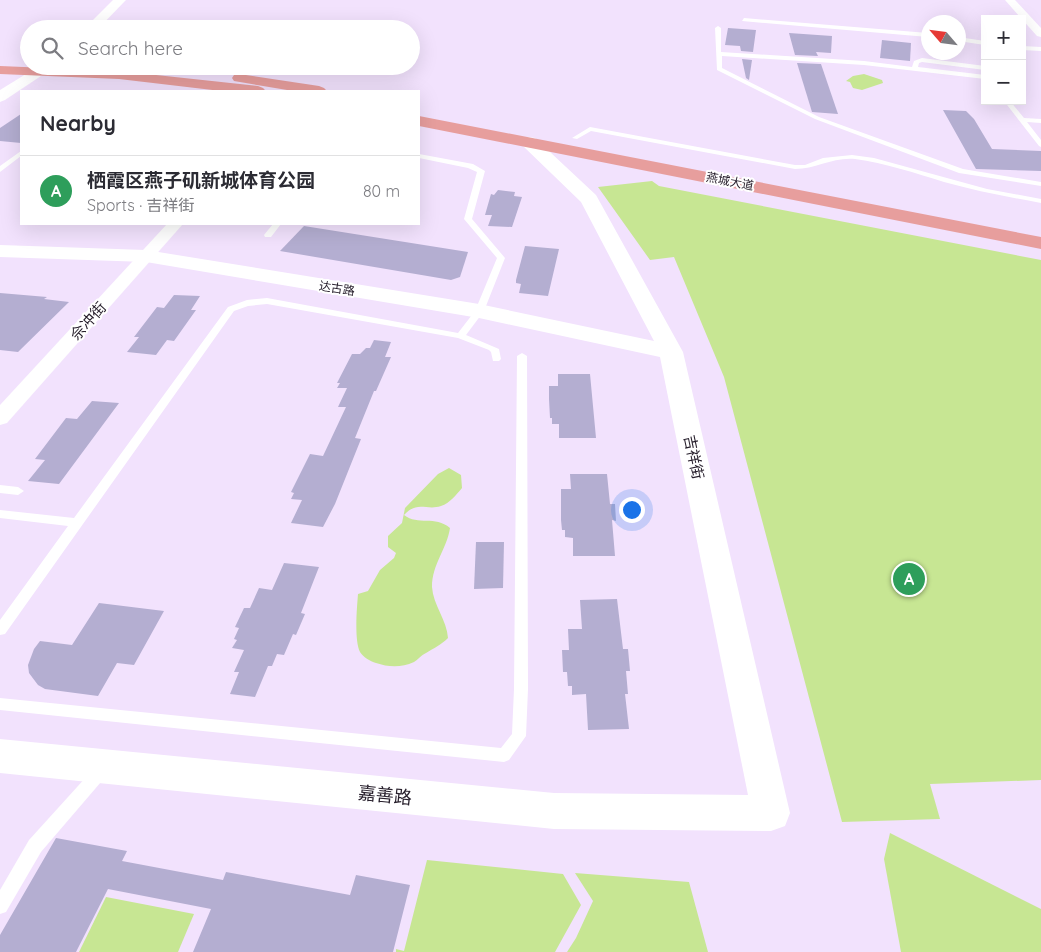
<!DOCTYPE html>
<meta charset="utf-8">
<style>
:root{--surface:#fff;--page:#f2f2f3;--text:#2b2b33;--muted:#7c7c81;--line:#e1e1e2;--accent:#2672a5}
body{margin:0;font-family:Quicksand,"Noto Sans SC",sans-serif;background:var(--page);color:var(--text)}
.controls{position:absolute;right:15px;top:15px;display:grid;overflow:hidden;border-radius:0px;box-shadow:0 5px 20px #0002}
.controls button{width:45px;height:45px;display:grid;place-items:center;padding:0;border:0;border-bottom:1px solid var(--line);background:var(--surface);color:var(--text);font:25px sans-serif}
.compass{position:absolute;left:921px;top:15px;width:45px;height:45px;border-radius:50%;background:var(--surface);box-shadow:0 5px 20px #0002;rotate:298deg}
.you{position:absolute;left:631px;top:509px;width:18px;height:18px;margin:-12px;border:4px solid #fff;border-radius:50%;background:#1a73e8;box-shadow:0 0 0 8px #1a73e833}
.badge{display:grid;place-items:center;width:32px;height:32px;border-radius:50%;background:var(--accent);color:#fff;font-size:16px;font-weight:700}
.pin{position:absolute;translate:-50% -50%;border:2px solid #fff;box-shadow:0 1px 5px #0006}
.list{margin:0;padding:0;list-style:none}
h2{display:flex;justify-content:space-between;align-items:center;height:65px;margin:0;padding:0 20px;font-size:21px}
h2 small{font-size:16px;font-weight:400;color:var(--muted)}
.list li{display:grid;grid-template-columns:32px 1fr auto;gap:15px;align-items:center;box-sizing:border-box;height:70px;padding:0 20px;border-top:1px solid var(--line)}
.list b{display:block;font-size:19px;white-space:nowrap}
.list p{margin:0;font-size:16px;white-space:nowrap;color:var(--muted)}
.list em{font-size:16px;font-style:normal;color:var(--muted)}
.icon{flex:none;width:28px;height:28px;fill:none;stroke:currentColor;stroke-width:2;stroke-linecap:round;stroke-linejoin:round}
.map{position:relative;flex:none;width:1041px;height:952px;overflow:hidden}
.search{position:absolute;background:var(--surface);box-shadow:0 5px 20px #0002;left:20px;top:20px;width:400px;height:55px;display:flex;align-items:center;gap:12px;box-sizing:border-box;padding:0 18px;border-radius:28px;color:var(--muted);font-size:19px}
.panel{position:absolute;background:var(--surface);box-shadow:0 5px 20px #0002;left:20px;top:90px;width:400px;height:135px;border-radius:0px}
.map>svg:first-child{display:block}
.green{fill:#c7e693}
.building{fill:#b4aed1}
.lines{fill:none;stroke-linecap:round;stroke-linejoin:round}
.lane{fill:#fff;fill-rule:evenodd}
.street{fill:#fff;fill-rule:evenodd}
.secondary{fill:#fff;fill-rule:evenodd}
.primary{fill:#e79e9d;fill-rule:evenodd}
.labels{text-anchor:middle;dominant-baseline:central;stroke-width:4;stroke-linejoin:round;paint-order:stroke}
.far-street-label{font-size:12px;fill:#28202d;stroke:#fff}
.street-label{font-size:15px;fill:#28202d;stroke:#fff}
.near-street-label{font-size:18px;fill:#28202d;stroke:#fff}
</style>
<div class="map">
<svg width="1041" height="952" viewBox="0 0 1041 952">
<rect width="100%" height="100%" fill="#f2e2fd"/>
<g class="green">
<polygon points="864,74 882,80 883,83 862,90 853,88 850,82 846,81 853,76"/>
<polygon points="652,181 659,186 1041,260 1041,780 930,784 940,819 842,822 724,377 674,257 650,260 598,187"/>
<path d="M449 468 461 475 462 488C456 495 450 503 441 506 426 511 418 500 404 515 418 526 435 515 450 528 447 549 432 564 432 587 433 605 447 620 448 638 441 645 434 648 426 653 421 655 418 660 414 662 401 668 388 667 376 663 370 661 363 657 360 652 354 640 357 607 358 594L368 591 380 570 394 558 396 553 388 547V536L402 523 405 508 438 474Z"/>
<polygon points="890,833 1041,909 1041,952 901,952 884,859"/>
<polygon points="427,860 563,874 581,905 555,952 396,952 396,949 404,951"/>
<polygon points="575,873 689,882 708,952 567,952 576,938 593,901"/>
<polygon points="106,897 194,914 178,952 79,952"/>
</g>
<g class="building">
<polygon points="728,28 756,30 753,52 741,51 740,46 725,45"/>
<polygon points="789,33 832,36 831,53 816,52 818,56 795,55"/>
<polygon points="882,40 911,43 910,61 880,58"/>
<polygon points="742,59 752,60 749,80 746,78"/>
<polygon points="797,63 821,64 838,114 812,112"/>
<polygon points="943,110 966,111 974,119 992,149 1041,151 1041,171 976,169"/>
<polygon points="21,114 21,143 0,141 0,128"/>
<polygon points="498,190 515,192 514,196 522,197 512,227 488,226 492,215 485,215 491,194 494,195"/>
<polygon points="304,226 468,252 460,277 451,280 280,251"/>
<polygon points="525,246 559,249 548,296 519,293 521,284 516,283 516,280"/>
<polygon points="0,293 47,297 44,299 69,302 18,352 0,350"/>
<polygon points="174,295 200,296 191,310 196,310 174,341 167,340 156,355 127,352 139,337 134,337 157,307 164,308"/>
<polygon points="374,340 391,342 385,357 391,357 376,391 374,391 355,438 361,439 335,504 323,527 291,523 302,500 291,499 294,493 291,492 310,454 323,456 346,407 338,407 347,388 337,388 340,383 337,383 352,354 360,354 366,348 370,348"/>
<polygon points="558,374 590,374 596,438 559,438 559,424 552,424 552,418 550,418 549,399 549,386 558,386"/>
<polygon points="92,401 119,403 59,484 28,481 45,460 35,459 66,418 77,419"/>
<polygon points="570,474 607,474 610,504 615,504 616,521 612,520 615,556 573,556 573,538 565,537 565,530 562,530 561,520 561,489 571,489"/>
<polygon points="476,542 504,542 503,588 474,589"/>
<polygon points="284,563 319,567 301,613 305,614 296,635 293,634 284,655 277,654 272,666 268,666 255,697 230,694 239,672 234,672 244,650 232,648 237,640 234,639 239,628 235,627 244,608 250,608 259,588 272,590"/>
<polygon points="617,599 623,649 628,649 630,671 626,671 628,694 625,694 629,729 588,730 586,694 572,695 572,686 568,686 567,672 563,672 562,650 569,650 568,629 582,629 580,600"/>
<polygon points="99,603 164,611 134,665 117,663 98,696 45,689 38,685 29,673 28,665 34,649 40,641 72,645"/>
<polygon points="56,838 127,851 122,861 223,880 226,872 350,895 356,875 410,885 393,952 193,952 211,909 108,889 76,952 0,952 0,935"/>
</g>
<g class="lines">
<g class="lane">
<polygon points="744,18 928,33 928,37 742,21"/>
<polygon points="718,26 721,28 721,52 864,61 912,67 914,61 922,58 985,66 985,70 922,62 919,63 918,67 985,75 985,79 864,65 722,56 722,68 819,117 963,169 1041,182 1041,186 959,173 815,119 717,70 715,28"/>
<polygon points="958,37 985,41 985,45 958,41"/>
<polygon points="1022,46 1041,47 1041,51 1022,50"/>
<polygon points="1004,101 1010,101 1024,118 1041,119 1041,123 1027,122 1041,140 1041,147 1039,146"/>
<path d="M590 127 795 165H805L823 158 852 155 874 158 987 189 1041 199V203C1008 197 976 191 944 182 915 173 885 163 855 159 833 157 816 169 795 169L591 131 577 139 572 138Z"/>
<polygon points="21,151 21,156 0,172 0,166"/>
<polygon points="419,154 473,164 485,171 472,219 505,258 484,311 466,335 499,349 501,359 499,361 493,361 491,352 489,350 458,338 267,304 248,306 234,311 5,634 0,635 0,620 68,526 0,518 0,510 74,518 228,307 247,300 267,298 458,333 475,311 497,258 464,219 477,172 468,168 419,158"/>
<polygon points="273,224 281,224 271,237 265,237 264,235"/>
<polygon points="522,353 527,356 528,689 526,736 509,760 504,762 0,710 0,698 501,748 512,734 514,689 517,356"/>
<polygon points="0,485 18,487 24,491 18,495 0,493"/>
<polygon points="102,763 107,765 110,770 107,775 41,852 6,912 0,914 0,890 29,840 97,765"/>
</g>
<g class="street">
<polygon points="1005,0 1015,0 1041,28 1041,37 1037,36"/>
<polygon points="167,224 183,224 7,423 0,425 0,405"/>
</g>
<g class="secondary">
<polygon points="113,0 126,0 98,29 84,29"/>
<polygon points="39,66 56,66 5,100 0,102 0,90"/>
<polygon points="529,137 535,138 596,195 683,352 790,813 785,826 771,831 554,829 0,773 0,739 554,793 748,795 660,357 479,318 146,262 0,257 0,245 146,250 479,304 654,341 581,202 523,146 521,142 523,138"/>
</g>
<g class="primary">
<polygon points="0,66 119,71 258,86 263,88 266,91 221,91 119,79 0,74"/>
<polygon points="239,74 319,86 324,88 327,91 293,91 234,81 232,78 234,75"/>
<polygon points="419,116 1041,237 1041,249 419,126"/>
</g>
</g>
<g class="labels">
<g class="far-street-label">
<text transform="translate(730 181) rotate(11)">燕城大道</text>
<text transform="translate(337 288) rotate(9)">达古路</text>
</g>
<g class="street-label">
<text transform="translate(88 321) rotate(-48)">佘冲街</text>
<text transform="translate(694 457) rotate(78)">吉祥街</text>
</g>
<g class="near-street-label">
<text transform="translate(385 795) rotate(6)">嘉善路</text>
</g>
</g>
</svg>
<div class="controls">
<button>+</button>
<button>−</button>
</div>
<svg class="compass" viewBox="-18 -18 36 36"><path d="M0-13l5 13h-10z" fill="#e53935"/><path d="M0 13l5-13h-10z" fill="#7c7c81"/></svg>
<div class="you"></div>
<div class="pin badge" style="left:909px;top:579px;background:#2e9e5b">A</div>
<div class="search"><svg class="icon" aria-label="search" viewBox="0 0 24 24"><circle cx="10" cy="10" r="6"/><path d="M15 15l6 6"/></svg>Search here</div>
<section class="panel">
<h2>Nearby<small></small></h2>
<ul class="list">
<li><span class="badge" style="background:#2e9e5b">A</span><div><b>栖霞区燕子矶新城体育公园</b><p>Sports · 吉祥街</p></div><em>80 m</em></li>
</ul>
</section>
</div>
